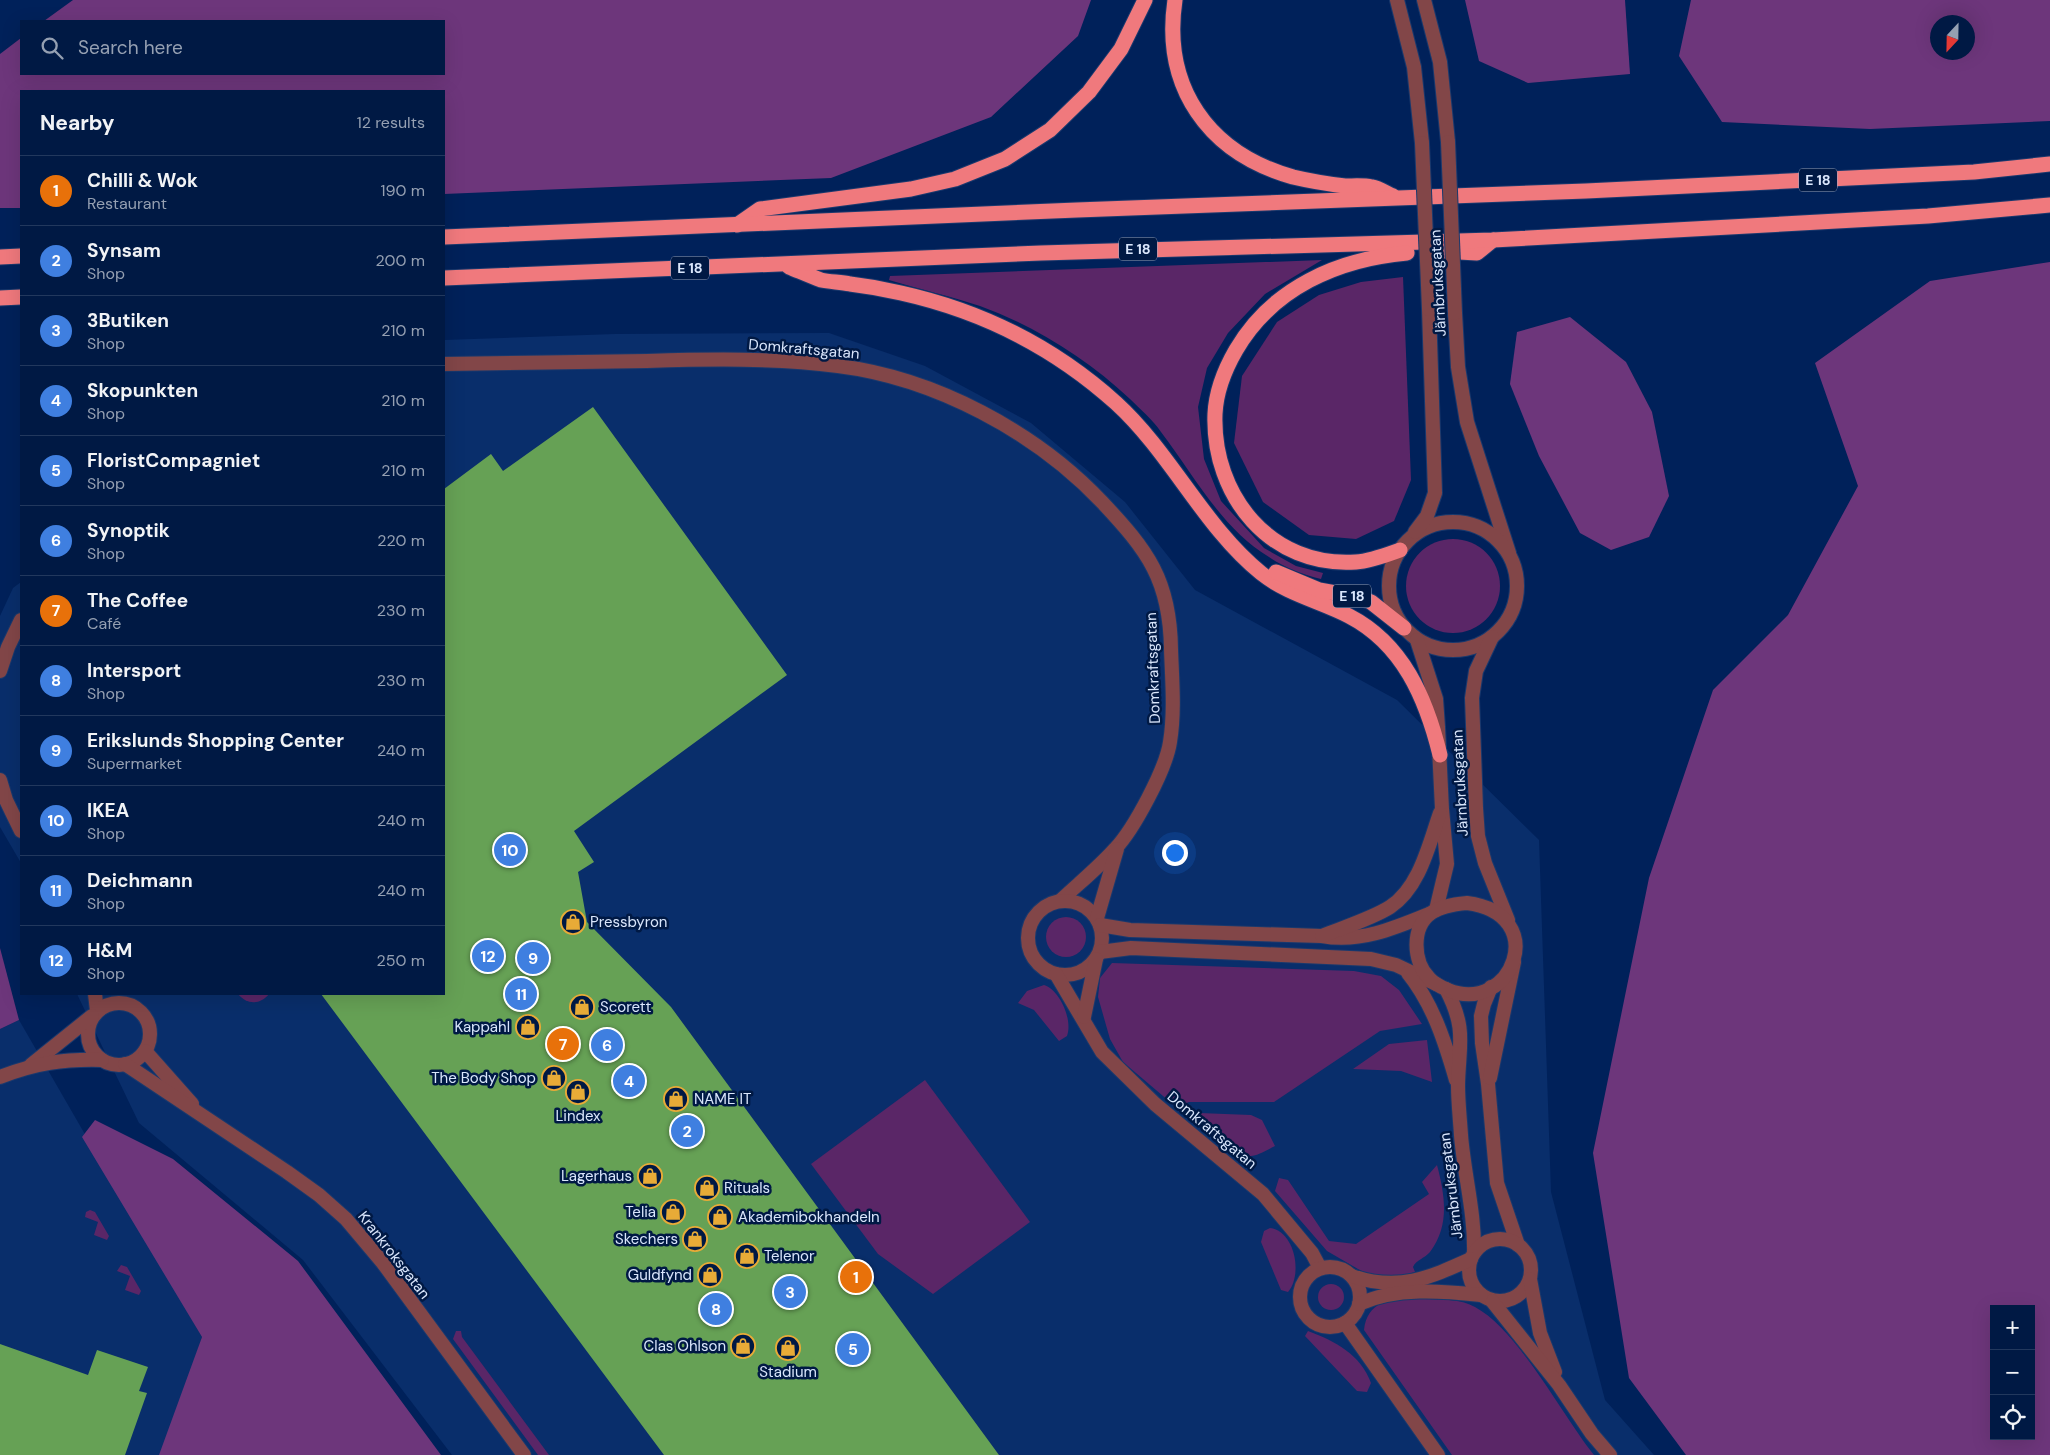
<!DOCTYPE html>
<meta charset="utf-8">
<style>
:root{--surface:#001944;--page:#0a224b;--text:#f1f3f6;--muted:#95a0b2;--line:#22385d;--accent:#0f766e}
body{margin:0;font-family:"DM Sans",sans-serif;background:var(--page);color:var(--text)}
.controls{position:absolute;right:15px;bottom:15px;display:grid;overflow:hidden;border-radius:0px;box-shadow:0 5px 20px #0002}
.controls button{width:45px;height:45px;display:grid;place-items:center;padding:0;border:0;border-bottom:1px solid var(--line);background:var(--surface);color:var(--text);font:25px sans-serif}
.compass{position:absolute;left:1930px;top:15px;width:45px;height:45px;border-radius:50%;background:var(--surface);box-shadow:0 5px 20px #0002;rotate:202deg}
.you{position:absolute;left:1174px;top:852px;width:18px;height:18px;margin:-12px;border:4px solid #fff;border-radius:50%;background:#1a73e8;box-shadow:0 0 0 8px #1a73e833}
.badge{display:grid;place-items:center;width:32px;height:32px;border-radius:50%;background:var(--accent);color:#fff;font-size:16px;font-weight:700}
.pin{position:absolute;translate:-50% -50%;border:2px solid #fff;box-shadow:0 1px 5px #0006}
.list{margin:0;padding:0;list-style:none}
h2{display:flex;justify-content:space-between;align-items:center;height:65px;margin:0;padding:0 20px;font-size:21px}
h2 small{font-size:16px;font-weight:400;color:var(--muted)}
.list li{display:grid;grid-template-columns:32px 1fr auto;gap:15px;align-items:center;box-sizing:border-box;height:70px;padding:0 20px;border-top:1px solid var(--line)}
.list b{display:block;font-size:19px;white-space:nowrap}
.list p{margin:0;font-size:16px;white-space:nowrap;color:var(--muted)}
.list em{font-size:16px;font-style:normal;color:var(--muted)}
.icon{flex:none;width:28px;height:28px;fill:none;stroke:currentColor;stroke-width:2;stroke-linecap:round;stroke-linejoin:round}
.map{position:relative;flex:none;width:2050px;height:1455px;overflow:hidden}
.search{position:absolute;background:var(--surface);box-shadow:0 5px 20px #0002;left:20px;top:20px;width:425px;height:55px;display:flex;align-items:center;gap:12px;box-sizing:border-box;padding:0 18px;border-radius:0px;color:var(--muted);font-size:19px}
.panel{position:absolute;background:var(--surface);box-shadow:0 5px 20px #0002;left:20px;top:90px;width:425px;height:905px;border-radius:0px}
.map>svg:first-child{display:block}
.built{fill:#092e6b}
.green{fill:#5a2667}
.forest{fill:#6d367b;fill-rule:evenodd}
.building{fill:#66a155}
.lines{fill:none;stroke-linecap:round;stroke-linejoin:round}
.minor-casing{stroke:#1a396d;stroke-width:16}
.tertiary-casing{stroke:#1a396d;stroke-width:16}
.motorway-casing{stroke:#1a396d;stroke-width:17}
.minor{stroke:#824648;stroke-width:14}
.tertiary{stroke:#824648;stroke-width:14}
.motorway{stroke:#f0797d;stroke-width:15}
.tertiary-bridge-casing{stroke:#1a396d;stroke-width:16;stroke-linecap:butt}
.tertiary-bridge{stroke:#824648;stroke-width:14}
.labels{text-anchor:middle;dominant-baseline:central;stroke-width:5;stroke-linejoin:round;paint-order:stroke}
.shield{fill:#001944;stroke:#98a8c5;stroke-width:1}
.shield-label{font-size:14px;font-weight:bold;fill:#d9e6fc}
.street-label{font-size:15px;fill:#d9e6fc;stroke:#001944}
.poi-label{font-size:15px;fill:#d9e6fc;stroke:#001944;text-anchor:end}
</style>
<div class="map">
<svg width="2050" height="1455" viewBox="0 0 2050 1455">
<rect width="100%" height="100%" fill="#00215a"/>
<g class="built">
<polygon points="829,333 925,366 1031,423 1125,502 1195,590 1397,700 1539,840 1551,1192 1605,1400 1654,1455 452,1455 303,1260 139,1123 77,994 444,994 444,340 615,334"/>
<polygon points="21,582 21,863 0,827 0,616 13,588"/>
<polygon points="19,1020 202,1337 163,1455 0,1455 0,1029"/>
</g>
<g class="green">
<path d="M1322 260 1265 294 1228 333 1207 368 1198 407 1204 459 1221 501 1264 548 1296 566 1323 573 1321 579C1302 574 1285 568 1269 557 1221 528 1194 475 1161 432 1153 420 1140 409 1130 399 1087 359 1035 326 980 306 950 296 919 289 889 280L890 276Z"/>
<polygon points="1403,277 1411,480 1394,521 1356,539 1309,535 1263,502 1234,443 1242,376 1277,322 1319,295 1361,282"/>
<circle cx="1453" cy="586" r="47"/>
<circle cx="1066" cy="937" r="20"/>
<polygon points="1112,963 1354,971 1381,976 1399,990 1422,1024 1380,1031 1274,1102 1189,1102 1176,1107 1123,1062 1110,1039 1098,997 1100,978"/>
<path d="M1044 985C1060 990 1073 1020 1067 1036L1059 1041 1034 1010 1018 1003 1027 991Z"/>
<path d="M238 994H269C260 1005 247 1005 238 994Z"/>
<polygon points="1427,1040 1432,1082 1401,1071 1353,1069 1389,1044"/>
<polygon points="925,1080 1030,1222 933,1294 878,1254 811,1164"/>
<path d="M1199 1113 1251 1115 1262 1120 1275 1146C1261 1153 1251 1161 1236 1153L1190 1115Z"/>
<path d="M1437 1165C1445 1196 1450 1225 1430 1252 1425 1258 1416 1260 1413 1267L1415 1272 1399 1277 1370 1275 1358 1269 1327 1251 1275 1191 1279 1178 1288 1180 1329 1241 1356 1244 1429 1194 1422 1182Z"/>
<polygon points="90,1210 95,1212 109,1236 107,1240 94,1235 98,1222 85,1217 86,1212"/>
<path d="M1270 1228C1295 1231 1303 1275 1288 1292L1281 1290 1261 1242 1264 1231Z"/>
<polygon points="121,1265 127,1267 141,1291 139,1295 125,1290 130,1276 117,1271"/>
<circle cx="1331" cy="1297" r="13"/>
<path d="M1430 1299C1445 1300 1461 1299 1475 1307 1518 1330 1562 1415 1594 1455H1452L1364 1330C1368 1294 1403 1299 1430 1299Z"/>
<polygon points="456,1331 461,1331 462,1337 549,1455 538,1455 453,1339"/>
<path d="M1308 1331C1335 1341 1360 1354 1371 1383L1367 1392 1357 1391 1305 1336Z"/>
</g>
<g class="forest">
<polygon points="73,0 1091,0 1078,36 991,117 831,178 444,194 444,91 21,91 21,208 0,208 0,54 21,38 21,74 444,74 444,21 44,21"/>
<polygon points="1465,0 1625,0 1630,74 1528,83 1479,61"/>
<path d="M1691 0H2050V121L1870 129 1722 122 1679 56ZM1938 22H1968V52H1938Z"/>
<path d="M2050 262V1455H1686L1629 1378 1593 1153 1649 878 1713 690 1788 615 1858 486 1815 363 1930 281ZM1994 1309H2031V1436H1994Z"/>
<polygon points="1570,317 1626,362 1652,412 1669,496 1649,537 1611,550 1580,533 1539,456 1510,384 1517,332"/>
<polygon points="0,948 19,1020 0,1029"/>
<polygon points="95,1120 173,1159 298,1261 441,1455 159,1455 202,1337 82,1137"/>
</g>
<g class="building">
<polygon points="593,407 787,675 574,831 594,862 578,872 587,922 671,1007 999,1455 664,1455 321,994 444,994 444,489 491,454 503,471"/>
<polygon points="0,1344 88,1375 97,1350 148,1367 139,1391 147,1393 125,1455 0,1455"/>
</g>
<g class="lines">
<defs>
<g id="minor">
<path d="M444 364C512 363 579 362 647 361 711 359 775 358 838 366 935 378 1036 432 1102 502 1148 551 1170 580 1171 649 1172 679 1175 711 1170 742 1166 769 1134 829 1115 849 1098 868 1078 884 1060 901"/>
<polyline points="0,671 8,647 21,620"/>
<polyline points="0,780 6,800 21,831"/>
<circle cx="1065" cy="938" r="37"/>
<polyline points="1097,918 1117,849"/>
<path d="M1100 925 1130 930 1322 936C1360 943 1395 928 1429 914"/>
<polyline points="1100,952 1131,948 1371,959 1396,965 1436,984"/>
<path d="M1408 973C1433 1004 1445 1042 1456 1080"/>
<polyline points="1056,974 1102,1052 1155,1104 1263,1194 1312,1253 1320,1268"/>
<polyline points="1491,987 1484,1004 1481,1016 1482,1043 1488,1084 1497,1183 1518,1245"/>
<path d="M1446 989C1467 1029 1459 1044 1458 1085 1458 1102 1460 1119 1461 1135 1464 1174 1475 1213 1474 1253"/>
<polyline points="95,994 97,1011"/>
<circle cx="119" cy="1034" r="31"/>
<polyline points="1084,1017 1096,959"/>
<polyline points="145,1051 192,1104"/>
<polyline points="125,1064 287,1172 319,1195 346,1219 383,1263 524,1455"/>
<polyline points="31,1065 92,1016"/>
<path d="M0 1077C36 1063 63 1059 102 1060"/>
<polyline points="1490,1078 1514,962"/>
<circle cx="1500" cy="1270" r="31"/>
<circle cx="1330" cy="1297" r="30"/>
<path d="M1352 1276C1398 1292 1429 1278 1471 1259"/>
<polyline points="1530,1279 1540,1333 1555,1372"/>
<polyline points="1492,1301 1559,1385 1592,1434 1610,1455"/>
<path d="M1359 1304C1396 1287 1442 1291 1481 1295"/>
<polyline points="1345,1323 1438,1455"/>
</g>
<g id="tertiary">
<polyline points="1397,0 1414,67 1422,143"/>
<polyline points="1424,0 1440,62 1448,142"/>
<polyline points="1455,313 1458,367 1467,422 1509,553"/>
<circle cx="1453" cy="586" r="64"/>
<polyline points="1415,532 1427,516 1435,493 1429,309"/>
<polyline points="1492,637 1476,671 1472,698 1476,808 1478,836 1485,863 1508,920"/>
<polyline points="1417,640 1436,699 1438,727 1442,809 1447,864 1436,910"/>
<path d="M1467 903C1552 914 1512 1016 1448 990 1441 987 1434 984 1429 978 1413 962 1411 927 1431 913 1441 906 1456 904 1467 903Z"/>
<path d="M1322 936C1342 928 1373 918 1390 907 1420 887 1429 844 1440 813"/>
</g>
<g id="motorway">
<path d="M1175 0C1162 87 1208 153 1293 177 1310 181 1328 184 1345 186 1354 186 1363 185 1372 187 1379 188 1386 193 1393 196"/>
<polyline points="737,225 760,209 911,189 955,179 1005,159 1050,130 1089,92 1121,49 1145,0"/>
<polyline points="444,237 1077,210 1586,191 1974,172 2050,164"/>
<polyline points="1442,251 1477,253 1493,240"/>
<polyline points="0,257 21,256"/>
<path d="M789 267C799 271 810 276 821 280 830 282 841 282 850 284 867 286 884 289 901 293 982 311 1055 348 1116 403 1171 453 1204 527 1261 573 1287 594 1320 601 1349 616 1403 644 1426 698 1440 755"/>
<polyline points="444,278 1041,253 1493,240 1928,216 2050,205"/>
<polyline points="0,298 21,297"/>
<path d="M1400 550C1386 555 1371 561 1356 562 1271 568 1212 496 1215 414 1216 392 1225 369 1236 350 1272 288 1338 259 1407 253"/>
<polyline points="1276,572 1319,590 1358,597 1371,602 1404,628"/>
</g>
</defs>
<use href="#minor" class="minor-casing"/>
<use href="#tertiary" class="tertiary-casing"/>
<use href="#motorway" class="motorway-casing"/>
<use href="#minor" class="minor"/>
<use href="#tertiary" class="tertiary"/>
<use href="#motorway" class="motorway"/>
<defs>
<g id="tertiary-bridge">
<polyline points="1448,142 1455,313"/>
<polyline points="1422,143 1429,309"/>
</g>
</defs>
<use href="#tertiary-bridge" class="tertiary-bridge-casing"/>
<use href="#tertiary-bridge" class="tertiary-bridge"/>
</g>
<defs>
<symbol id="shop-ring" viewBox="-11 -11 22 22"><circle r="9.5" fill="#001944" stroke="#e8ab37" stroke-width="1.5"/><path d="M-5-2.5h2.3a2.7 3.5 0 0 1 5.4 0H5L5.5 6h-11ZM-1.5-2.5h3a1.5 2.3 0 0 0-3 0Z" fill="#e8ab37"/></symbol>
</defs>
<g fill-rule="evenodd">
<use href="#shop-ring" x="559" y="908" width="28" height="28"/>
<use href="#shop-ring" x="568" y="993" width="28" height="28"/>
<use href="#shop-ring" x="514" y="1013" width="28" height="28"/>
<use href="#shop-ring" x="540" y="1064" width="28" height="28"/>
<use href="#shop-ring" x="564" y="1078" width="28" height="28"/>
<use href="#shop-ring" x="662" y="1085" width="28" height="28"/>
<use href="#shop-ring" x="636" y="1162" width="28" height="28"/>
<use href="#shop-ring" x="693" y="1174" width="28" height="28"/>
<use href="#shop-ring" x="659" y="1198" width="28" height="28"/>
<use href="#shop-ring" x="706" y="1203" width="28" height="28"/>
<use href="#shop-ring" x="681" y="1225" width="28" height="28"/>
<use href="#shop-ring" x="733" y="1242" width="28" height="28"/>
<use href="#shop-ring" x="696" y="1261" width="28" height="28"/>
<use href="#shop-ring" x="729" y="1332" width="28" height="28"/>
<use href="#shop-ring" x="774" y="1334" width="28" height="28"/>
</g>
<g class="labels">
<g class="shield">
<rect x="1799" y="168.5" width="38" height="23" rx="4"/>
<rect x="1119" y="237.5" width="38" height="23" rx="4"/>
<rect x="671" y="256.5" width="38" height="23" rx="4"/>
<rect x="1333" y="584.5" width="38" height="23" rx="4"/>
</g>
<g class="shield-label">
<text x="1818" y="180">E 18</text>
<text x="1138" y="249">E 18</text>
<text x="690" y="268">E 18</text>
<text x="1352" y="596">E 18</text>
</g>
<g class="street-label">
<text transform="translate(1438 283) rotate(-93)">Järnbruksgatan</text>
<text transform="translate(804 349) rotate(5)">Domkraftsgatan</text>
<text transform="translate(1153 668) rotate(-92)">Domkraftsgatan</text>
<text transform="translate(1460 783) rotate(-93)">Järnbruksgatan</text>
<text transform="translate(1212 1130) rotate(40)">Domkraftsgatan</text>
<text transform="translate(1451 1186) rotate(-97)">Järnbruksgatan</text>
<text transform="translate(394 1255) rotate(52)">Krankroksgatan</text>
</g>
<g class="poi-label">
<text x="590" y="922" text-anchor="start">Pressbyron</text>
<text x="600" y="1007" text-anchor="start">Scorett</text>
<text x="510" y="1027">Kappahl</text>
<text x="536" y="1078">The Body Shop</text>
<text x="694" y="1099" text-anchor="start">NAME IT</text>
<text x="578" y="1116" text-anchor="middle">Lindex</text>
<text x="632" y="1176">Lagerhaus</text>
<text x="724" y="1188" text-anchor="start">Rituals</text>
<text x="656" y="1212">Telia</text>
<text x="738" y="1217" text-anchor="start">Akademibokhandeln</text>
<text x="678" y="1239">Skechers</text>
<text x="764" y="1256" text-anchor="start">Telenor</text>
<text x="692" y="1275">Guldfynd</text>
<text x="726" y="1346">Clas Ohlson</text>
<text x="788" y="1372" text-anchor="middle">Stadium</text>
</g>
</g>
</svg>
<div class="controls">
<button>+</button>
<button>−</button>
<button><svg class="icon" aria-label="locate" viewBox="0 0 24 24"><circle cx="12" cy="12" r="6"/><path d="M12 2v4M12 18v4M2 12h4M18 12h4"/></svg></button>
</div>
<svg class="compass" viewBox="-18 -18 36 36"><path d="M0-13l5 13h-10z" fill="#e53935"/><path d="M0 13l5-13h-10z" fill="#95a0b2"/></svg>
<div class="you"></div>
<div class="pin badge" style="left:856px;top:1277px;background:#e8710a">1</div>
<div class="pin badge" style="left:687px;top:1131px;background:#3f7fe0">2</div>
<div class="pin badge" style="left:790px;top:1292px;background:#3f7fe0">3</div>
<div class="pin badge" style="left:629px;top:1081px;background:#3f7fe0">4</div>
<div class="pin badge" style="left:853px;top:1349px;background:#3f7fe0">5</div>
<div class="pin badge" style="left:607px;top:1045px;background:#3f7fe0">6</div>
<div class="pin badge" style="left:563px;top:1044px;background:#e8710a">7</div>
<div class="pin badge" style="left:716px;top:1309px;background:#3f7fe0">8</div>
<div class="pin badge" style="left:533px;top:958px;background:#3f7fe0">9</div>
<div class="pin badge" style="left:510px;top:850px;background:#3f7fe0">10</div>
<div class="pin badge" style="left:521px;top:994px;background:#3f7fe0">11</div>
<div class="pin badge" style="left:488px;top:956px;background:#3f7fe0">12</div>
<div class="search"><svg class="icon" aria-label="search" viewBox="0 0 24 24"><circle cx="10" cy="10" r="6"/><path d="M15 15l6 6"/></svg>Search here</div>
<section class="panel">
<h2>Nearby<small>12 results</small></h2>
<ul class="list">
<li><span class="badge" style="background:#e8710a">1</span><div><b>Chilli &amp; Wok</b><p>Restaurant</p></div><em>190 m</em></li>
<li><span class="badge" style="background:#3f7fe0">2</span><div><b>Synsam</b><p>Shop</p></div><em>200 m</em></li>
<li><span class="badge" style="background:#3f7fe0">3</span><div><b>3Butiken</b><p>Shop</p></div><em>210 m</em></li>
<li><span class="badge" style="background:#3f7fe0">4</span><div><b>Skopunkten</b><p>Shop</p></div><em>210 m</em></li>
<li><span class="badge" style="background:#3f7fe0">5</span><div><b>FloristCompagniet</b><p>Shop</p></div><em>210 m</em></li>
<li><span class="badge" style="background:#3f7fe0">6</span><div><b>Synoptik</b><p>Shop</p></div><em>220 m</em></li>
<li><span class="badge" style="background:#e8710a">7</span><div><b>The Coffee</b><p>Café</p></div><em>230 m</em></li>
<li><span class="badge" style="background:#3f7fe0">8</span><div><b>Intersport</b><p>Shop</p></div><em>230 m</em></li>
<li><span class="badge" style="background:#3f7fe0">9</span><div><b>Erikslunds Shopping Center</b><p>Supermarket</p></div><em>240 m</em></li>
<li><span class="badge" style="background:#3f7fe0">10</span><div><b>IKEA</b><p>Shop</p></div><em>240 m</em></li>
<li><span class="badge" style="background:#3f7fe0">11</span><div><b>Deichmann</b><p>Shop</p></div><em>240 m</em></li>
<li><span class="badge" style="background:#3f7fe0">12</span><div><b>H&amp;M</b><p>Shop</p></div><em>250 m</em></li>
</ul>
</section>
</div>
